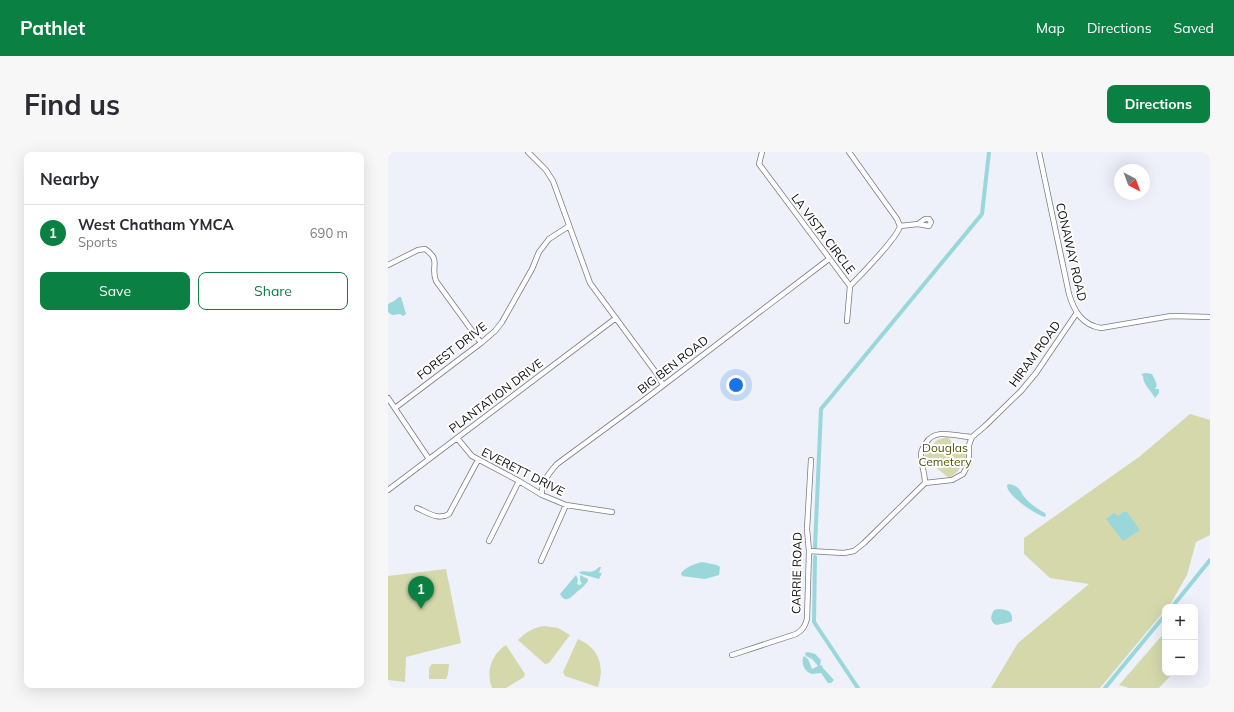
<!DOCTYPE html>
<html lang="en">
<head>
<meta charset="utf-8">
<style>
  body { margin:0; font-family:Mulish,sans-serif; background:#f7f7f7; color:#2b2b33 }
  .controls { position:absolute; right:12px; bottom:12px; display:grid; overflow:hidden; border-radius:8px; box-shadow:0 4px 16px #0002 }
  .controls button { width:36px; height:36px; display:grid; place-items:center; padding:0; border:0; border-bottom:1px solid #e1e1e2; background:#fff; color:#2b2b33; font:20px sans-serif }
  .compass { position:absolute; left:726px; top:12px; width:36px; height:36px; border-radius:50%; background:#fff; box-shadow:0 4px 16px #0002; rotate:139deg }
  .you { position:absolute; left:348px; top:233px; width:14px; height:14px; margin:-10px; border:3px solid #fff; border-radius:50%; background:#1a73e8; box-shadow:0 0 0 6px #1a73e833 }
  .badge { display:grid; place-items:center; width:26px; height:26px; border-radius:50%; background:#0b8043; color:#fff; font-size:13px; font-weight:700 }
  .pin { position:absolute; translate:-50% -33px; filter:drop-shadow(0 1px 2px #0008) }
  .pin::after { content:''; position:absolute; top:21px; width:14px; height:12px; background:inherit; clip-path:polygon(0 0,100% 0,50% 100%) }
  .list { margin:0; padding:0; list-style:none }
  h2 { display:flex; justify-content:space-between; align-items:center; height:52px; margin:0; padding:0 16px; font-size:17px }
  h2 small { font-size:13px; font-weight:400; color:#7c7c81 }
  .list li { display:grid; grid-template-columns:26px 1fr auto; gap:12px; align-items:center; box-sizing:border-box; height:56px; padding:0 16px; border-top:1px solid #e1e1e2 }
  .list b { display:block; font-size:15px; white-space:nowrap }
  .list p { margin:0; font-size:13px; white-space:nowrap; color:#7c7c81 }
  .list em { font-size:13px; font-style:normal; color:#7c7c81 }
  .actions { display:flex; gap:8px; padding:12px 16px }
  .actions a { flex:1; padding:9px 0; border:1px solid #0b8043; border-radius:8px; text-align:center; font-size:14px; color:#0b8043 }
  .actions .main { background:#0b8043; color:#fff }
  .map { position:relative; flex:none; width:822px; height:536px; overflow:hidden; border-radius:8px }
  header { display:flex; align-items:center; gap:24px; box-sizing:border-box; height:56px; padding:0 20px; background:#0b8043; color:#fff }
  header strong { font-size:19px }
  nav { display:flex; gap:22px; margin-inline-start:auto; font-size:14px }
  .intro { display:flex; align-items:center; justify-content:space-between; box-sizing:border-box; height:96px; padding:0 24px }
  h1 { margin:0; font-size:28px }
  .button { padding:10px 18px; border-radius:8px; background:#0b8043; color:#fff; font-size:14px; font-weight:700 }
  main { display:flex; gap:24px; padding:0 24px }
  aside { flex:1; background:#fff; border-radius:8px; box-shadow:0 4px 16px #0002 }
  .map>svg:first-child { display:block }
  .green { fill:#d4d8ab }
  .water { fill:#99d7db }
  .lines { fill:none; stroke-linecap:round; stroke-linejoin:round }
  .stream { stroke:#99d7db; stroke-width:1 }
  .canal { stroke:#99d7db; stroke-width:4 }
  .minor-casing { stroke:#7a7b84; stroke-width:6 }
  .minor { stroke:#fff; stroke-width:4.5 }
  .labels { text-anchor:middle; stroke-width:4; stroke-linejoin:round; paint-order:stroke }
  .street-label { font-size:12px; fill:#0e0e12; stroke:#fefefe }
  .park-label { font-size:12px; fill:#535708; stroke:#fefefe }
</style>
</head>
<body>
<header>
<strong>Pathlet</strong>
<nav><a>Map</a><a>Directions</a><a>Saved</a></nav>
</header>
<div class="intro"><h1>Find us</h1><a class="button">Directions</a></div>
<main>
<aside>
<h2>Nearby<small></small></h2>
<ul class="list">
<li><span class="badge">1</span><div><b>West Chatham YMCA</b><p>Sports</p></div><em>690 m</em></li>
</ul>
<div class="actions"><a class="main">Save</a><a>Share</a></div>
</aside>
<div class="map">
<svg width="822" height="536" viewBox="0 0 822 536">
  <rect width="100%" height="100%" fill="#eef0fa"/>
  <path class="green" d="M 802,262 L 822,268 L 822,383 L 808,390 L 799,423 L 783,451 L 779,455 L 777,455 L 777,458 L 712,536 L 603,536 L 630,491 L 701,432 L 662,426 L 636,402 L 636,386 L 751,305 Z
    M 559,285 L 580,305 L 569,320 L 561,326 L 535,305 L 549,288 Z
    M 58,417 L 73,491 L 18,505 L 17,530 L 0,528 L 0,424 Z
    M 157,474 L 170,476 L 182,483 L 161,511 L 157,512 L 130,488 C 138,480 146,475 157,474 Z
    M 777,480 L 777,521 L 785,521 L 771,536 L 741,536 L 731,533 Z
    M 190,487 C 211,496 217,514 210,535 L 177,524 L 175,520 Z
    M 118,493 L 137,522 L 136,525 L 118,536 L 104,536 C 98,519 103,503 118,493 Z
    M 44,512 L 61,512 L 60,522 L 58,527 L 41,527 L 41,516 Z"/>
  <path class="water" d="M 11,145 L 13,145 L 18,162 L 15,164 L 12,162 L 4,163 L 0,160 L 0,152 L 6,149 Z
    M 758,221 L 764,222 C 766,227 771,232 767,237 L 771,237 L 771,241 L 767,246 C 763,238 755,233 755,224 L 753,222 Z
    M 621,332 C 634,335 631,340 639,348 C 644,353 651,358 657,361 L 658,363 L 657,365 C 648,363 618,343 619,333 Z
    M 735,360 L 739,360 L 752,378 L 735,389 L 718,367 L 726,361 L 730,364 Z
    M 314,410 L 329,413 L 332,415 L 331,423 L 317,427 L 294,424 L 293,421 C 298,415 306,412 314,410 Z
    M 211,415 L 213,415 L 211,421 L 214,421 L 211,427 L 193,422 L 191,420 C 200,417 202,424 211,415 Z
    M 188,423 L 190,427 L 189,432 L 191,433 L 194,432 L 192,428 L 192,423 L 200,427 L 200,429 C 197,433 194,436 190,439 C 184,444 178,453 172,442 Z
    M 611,457 C 619,458 625,458 624,469 L 619,471 L 608,473 C 602,469 602,465 606,458 Z
    M 420,500 L 427,502 L 433,508 L 432,514 L 434,513 L 435,516 L 446,528 L 443,531 L 440,531 L 433,521 L 424,522 C 417,520 412,511 416,504 L 420,507 L 424,517 L 430,514 L 424,507 L 418,504 L 417,501 Z"/>
  <g class="lines">
    <path class="stream" d="M 427,397 L 427,395
      M 427,405 L 427,403"/>
    <path class="canal" d="M 427,395 L 433,257 L 594,62 L 601,0
      M 427,405 L 426,470 L 470,536
      M 784,455 L 822,408
      M 717,536 L 777,463"/>
    <g class="minor-casing">
      <path id="minor" d="M 140,0 L 158,18 L 165,29 L 202,131 L 269,222 L 275,233
        M 374,0 L 371,12 L 462,134
        M 461,0 L 509,67 L 512,74 C 510,85 471,125 462,134
        M 651,0 L 681,142 C 686,159 694,173 713,176 L 783,164 L 822,165
        M 512,74 L 530,72 L 541,74 L 543,70 L 541,67 L 537,67 L 530,72
        M 0,113 L 30,98 L 37,97 C 54,109 42,113 48,129 L 93,191
        M 459,169 L 462,134
        M 0,246 L 41,307
        M 7,256 L 93,191 L 107,179 L 114,170 L 144,117 L 151,100 L 161,87 L 181,74
        M 69,286 L 84,304 L 131,329 L 154,343 L 178,353 L 224,360
        M 537,331 C 537,321 533,312 533,303 C 533,299 535,295 538,291 C 547,275 569,285 584,285
        M 0,338 L 228,166
        M 154,343 C 153,331 161,321 169,312 L 256,248 L 441,107
        M 29,356 C 39,360 50,369 61,362 L 90,308
        M 101,389 L 131,329
        M 421,399 L 456,401 L 466,399 L 476,391 L 537,331 L 564,328 L 575,322 L 581,311 L 581,293 L 584,285 L 597,274 L 633,239 L 648,221 L 688,162
        M 153,409 L 178,353
        M 344,503 L 408,482 C 415,478 417,474 419,467 L 421,399 L 419,377 L 423,308"/>
    </g>
    <use href="#minor" class="minor"/>
  </g>
  <g class="labels">
    <g class="street-label">
      <text transform="translate(435 82) rotate(53)" y="4">LA VISTA CIRCLE</text>
      <text transform="translate(683 100) rotate(77)" y="4">CONAWAY ROAD</text>
      <text transform="translate(64 199) rotate(-38)" y="4">FOREST DRIVE</text>
      <text transform="translate(647 202) rotate(-54)" y="4">HIRAM ROAD</text>
      <text transform="translate(285 213) rotate(-38)" y="4">BIG BEN ROAD</text>
      <text transform="translate(108 244) rotate(-37)" y="4">PLANTATION DRIVE</text>
      <text transform="translate(135 320) rotate(27)" y="4">EVERETT DRIVE</text>
      <text transform="translate(409 421) rotate(-89)" y="4">CARRIE ROAD</text>
    </g>
    <g class="park-label">
      <text x="557" y="300">Douglas<tspan x="557" dy="14">Cemetery</tspan></text>
    </g>
  </g>
</svg>
<div class="controls">
<button>+</button>
<button>−</button>
</div>
<svg class="compass" viewBox="-18 -18 36 36"><path d="M0-13l5 13h-10z" fill="#e53935"/><path d="M0 13l5-13h-10z" fill="#7c7c81"/></svg>
<div class="you"></div>
<div class="pin badge" style="left:33px;top:457px">1</div>
</div>
</main>
</body>
</html>
